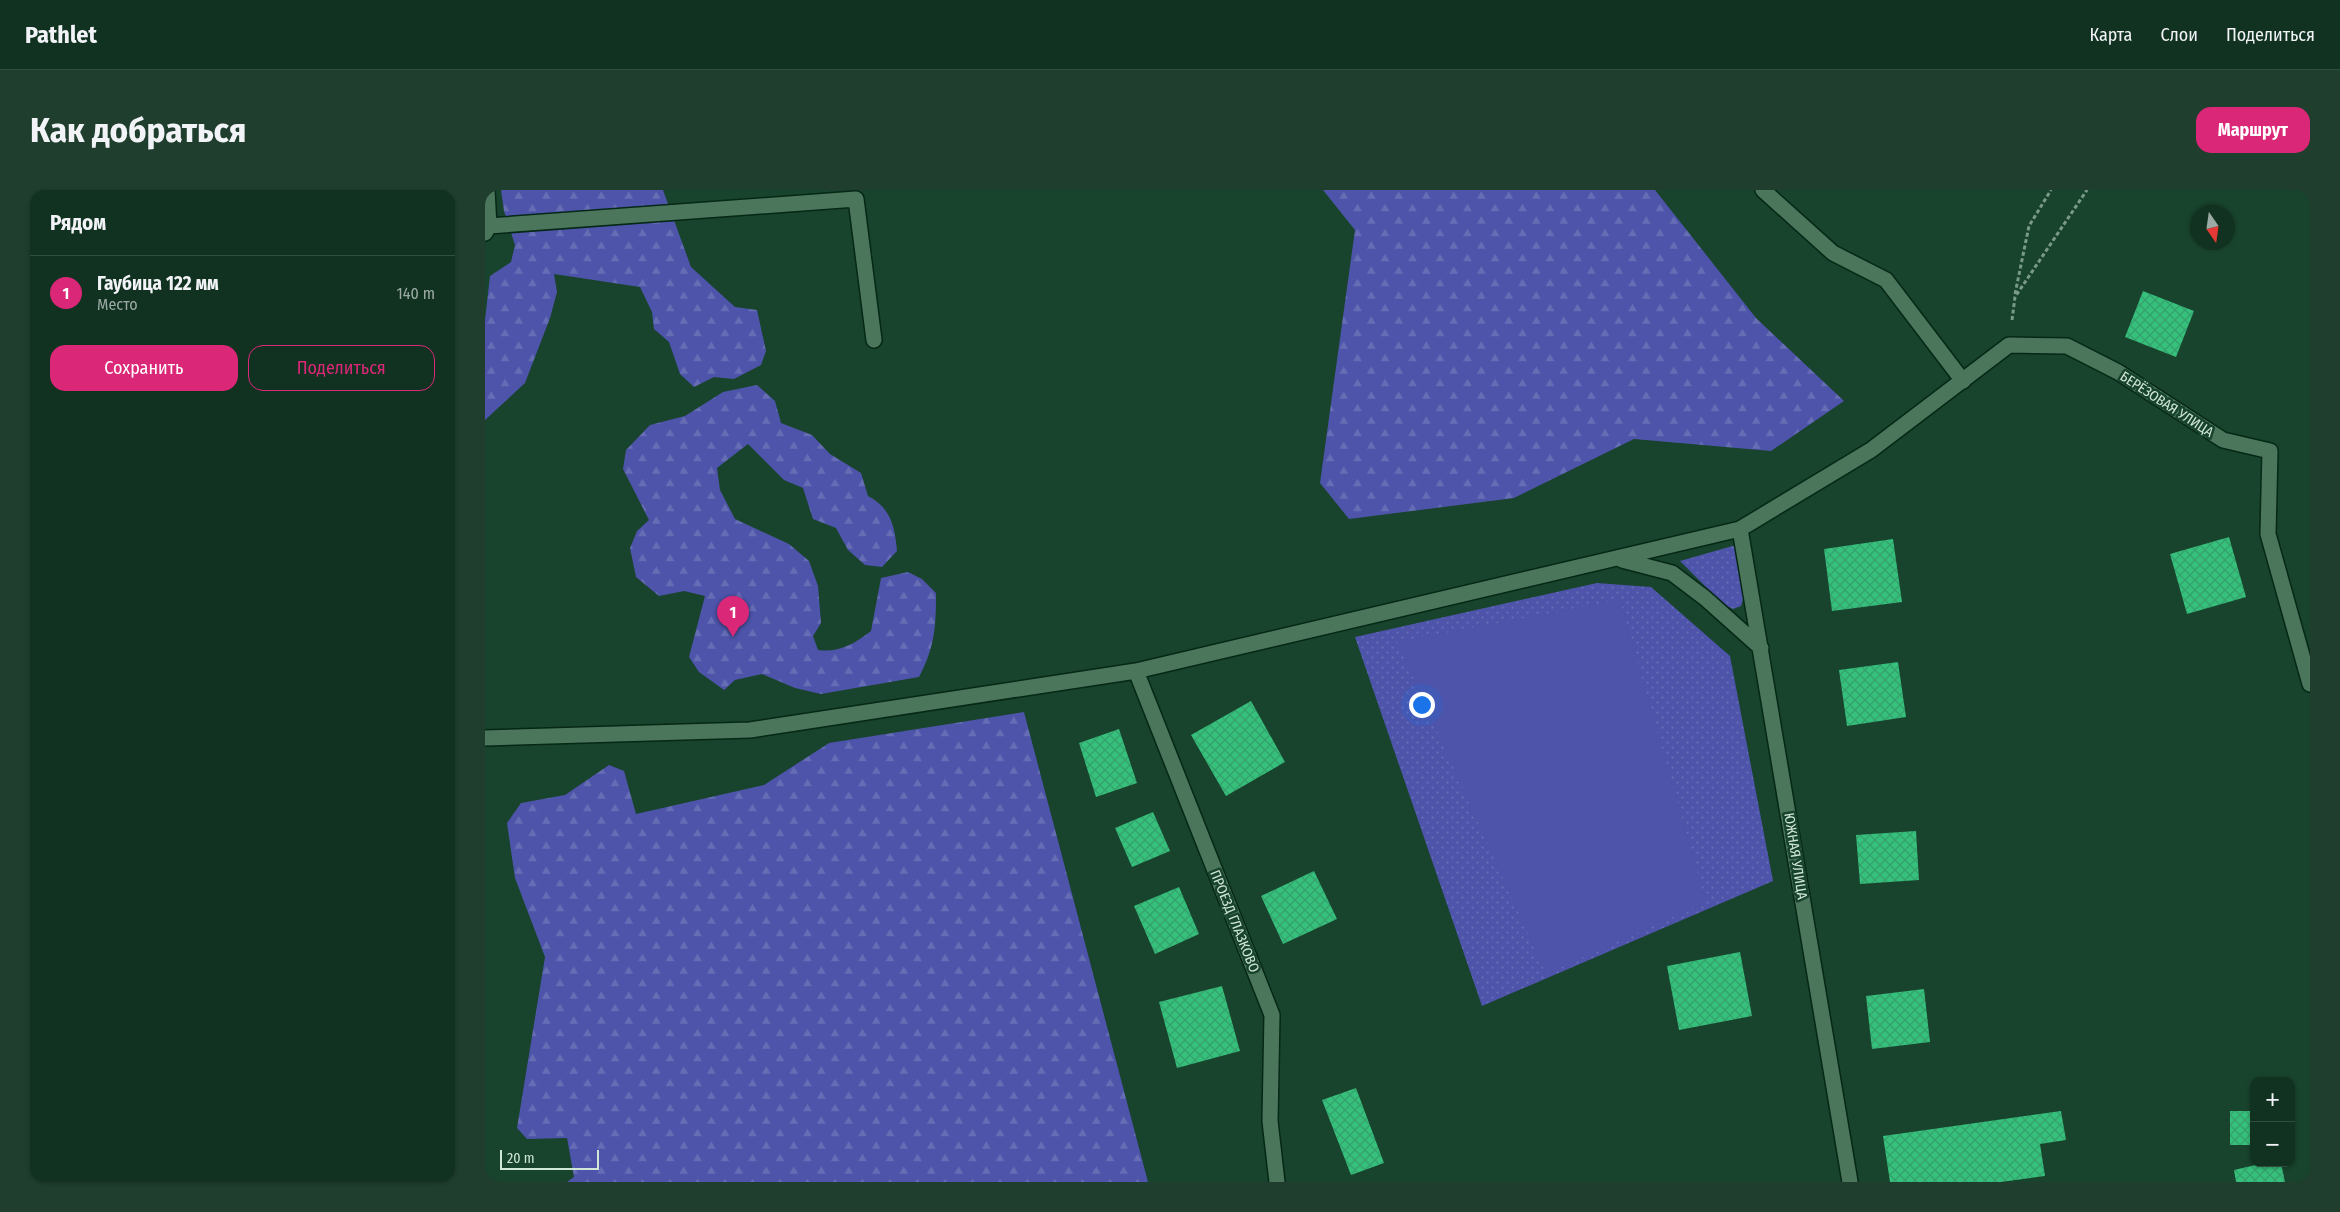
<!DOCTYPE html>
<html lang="ru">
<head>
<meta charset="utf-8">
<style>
  body { margin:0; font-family:"Fira Sans Condensed",sans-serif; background:#1f3e2e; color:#f1f3f6 }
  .controls { position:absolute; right:15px; bottom:15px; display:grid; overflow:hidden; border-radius:10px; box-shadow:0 1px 4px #0004 }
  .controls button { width:45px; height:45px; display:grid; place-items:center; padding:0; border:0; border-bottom:1px solid #314d3f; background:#123221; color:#f1f3f6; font:25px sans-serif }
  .compass { position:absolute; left:1705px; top:15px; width:45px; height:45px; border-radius:50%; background:#123221; box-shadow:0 1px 4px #0004; rotate:167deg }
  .scale { position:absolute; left:15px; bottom:12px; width:99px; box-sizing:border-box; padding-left:5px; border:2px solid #d0e7d8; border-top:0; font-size:14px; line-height:18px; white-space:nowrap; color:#d0e7d8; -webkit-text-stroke:4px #18432c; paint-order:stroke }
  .you { position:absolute; left:936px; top:514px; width:18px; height:18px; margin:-12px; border:4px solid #fff; border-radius:50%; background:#1a73e8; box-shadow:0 0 0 8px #1a73e833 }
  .badge { display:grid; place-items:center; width:32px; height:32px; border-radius:50%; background:#db2777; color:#fff; font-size:16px; font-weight:700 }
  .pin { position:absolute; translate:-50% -41px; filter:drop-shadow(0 1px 2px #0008) }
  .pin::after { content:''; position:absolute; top:26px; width:18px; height:15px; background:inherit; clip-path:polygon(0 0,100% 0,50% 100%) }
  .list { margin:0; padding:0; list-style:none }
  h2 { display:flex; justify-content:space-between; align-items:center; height:65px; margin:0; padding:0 20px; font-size:21px }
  h2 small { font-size:16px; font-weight:400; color:#9caaa5 }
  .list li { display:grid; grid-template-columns:32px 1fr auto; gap:15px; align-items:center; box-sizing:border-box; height:75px; padding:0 20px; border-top:1px solid #314d3f }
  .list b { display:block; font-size:19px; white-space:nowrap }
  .list p { margin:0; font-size:16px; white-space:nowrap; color:#9caaa5 }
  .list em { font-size:16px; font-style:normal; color:#9caaa5 }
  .actions { display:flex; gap:10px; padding:15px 20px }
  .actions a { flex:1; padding:11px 0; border:1px solid #db2777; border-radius:15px; text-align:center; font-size:18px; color:#db2777 }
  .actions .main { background:#db2777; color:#fff }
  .map { position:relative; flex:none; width:1825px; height:992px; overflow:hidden; border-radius:15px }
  header { display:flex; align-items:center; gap:30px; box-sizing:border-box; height:70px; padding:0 25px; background:#123221; border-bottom:1px solid #314d3f }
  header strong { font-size:24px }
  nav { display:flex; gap:28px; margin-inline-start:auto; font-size:18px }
  .intro { display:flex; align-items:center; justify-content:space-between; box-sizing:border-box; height:120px; padding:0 30px }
  h1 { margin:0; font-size:35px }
  .button { padding:12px 22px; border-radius:15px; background:#db2777; color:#fff; font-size:18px; font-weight:700 }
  main { display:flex; gap:30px; padding:0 30px }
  aside { flex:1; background:#123221; border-radius:15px; box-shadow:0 1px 4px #0004 }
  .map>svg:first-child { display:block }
  .grass { fill:url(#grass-dots) }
  .forest { fill:url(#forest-firs) }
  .park { fill:#4d54aa }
  .building { fill:url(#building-cross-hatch) }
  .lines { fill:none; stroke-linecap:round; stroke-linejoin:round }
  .service-casing { stroke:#062816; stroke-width:18 }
  .minor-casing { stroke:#062816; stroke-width:18 }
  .path { stroke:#7a9a88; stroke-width:3; stroke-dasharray:4 2.5; stroke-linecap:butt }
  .service { stroke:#4b765c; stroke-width:15 }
  .minor { stroke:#4b765c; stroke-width:15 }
  .labels { text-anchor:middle; stroke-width:5; stroke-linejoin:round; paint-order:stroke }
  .street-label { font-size:14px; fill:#d0e7d8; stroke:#18432c }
</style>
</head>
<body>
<header>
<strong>Pathlet</strong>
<nav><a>Карта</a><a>Слои</a><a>Поделиться</a></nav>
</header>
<div class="intro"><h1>Как добраться</h1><a class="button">Маршрут</a></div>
<main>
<aside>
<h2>Рядом<small></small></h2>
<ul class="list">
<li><span class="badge">1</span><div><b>Гаубица 122 мм</b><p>Место</p></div><em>140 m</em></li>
</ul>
<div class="actions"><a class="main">Сохранить</a><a>Поделиться</a></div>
</aside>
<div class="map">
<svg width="1825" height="992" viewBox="0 0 1825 992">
  <defs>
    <pattern id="grass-dots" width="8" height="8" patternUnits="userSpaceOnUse" patternTransform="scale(1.25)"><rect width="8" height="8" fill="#4d54aa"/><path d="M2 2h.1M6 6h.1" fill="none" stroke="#666db5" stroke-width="1.8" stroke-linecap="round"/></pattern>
    <pattern id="forest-firs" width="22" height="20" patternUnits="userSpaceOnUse" patternTransform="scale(1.25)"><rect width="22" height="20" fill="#4d54aa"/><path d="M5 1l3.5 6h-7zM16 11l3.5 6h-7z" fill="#666db5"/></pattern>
    <pattern id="building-cross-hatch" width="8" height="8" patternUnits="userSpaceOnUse" patternTransform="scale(1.25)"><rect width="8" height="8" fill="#35c07c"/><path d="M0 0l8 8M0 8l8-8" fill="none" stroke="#37a16d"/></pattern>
  </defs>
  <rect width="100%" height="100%" fill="#18432c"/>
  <path class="grass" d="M 1251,355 L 1259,406 L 1256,416 L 1248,419 L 1238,414 L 1195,371 Z
    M 1112,393 L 1166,397 L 1245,466 L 1288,691 L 997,816 L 870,447 Z"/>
  <path class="forest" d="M 16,0 L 178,0 L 206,77 L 250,117 L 272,120 L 281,161 L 276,175 L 249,189 L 229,187 L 209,197 L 195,184 L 184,152 L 169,139 L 167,122 L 155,97 L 69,84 L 72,102 L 65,128 L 40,193 L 0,230 L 0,130 L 5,86 L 26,72 L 30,55 L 19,21 Z
    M 838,0 L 1170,0 L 1271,128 L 1359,211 L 1286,261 L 1149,249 L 1029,308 L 864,329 L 835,293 L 870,40 Z
    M 272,195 L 290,211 L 296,233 L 327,245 L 345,264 L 376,283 L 383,306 C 406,318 410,337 412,361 L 397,377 L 380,375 L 363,360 L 351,338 L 328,329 L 318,298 L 299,290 L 263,254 L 232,278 L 235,300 L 250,329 L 304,354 L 324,371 L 333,396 L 336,433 L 328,446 L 333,460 C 354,463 369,454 386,441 L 396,388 L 423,382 L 437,389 L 451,403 C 451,436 450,457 434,487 L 336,504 L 310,498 L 277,484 L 250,490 L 239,500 L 214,482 L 204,467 L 220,406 L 199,401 L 174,406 L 151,387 L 145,358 L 152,341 L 164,330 L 138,279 L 141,260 L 165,235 L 200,226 L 238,202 Z
    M 539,522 L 663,992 L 82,992 L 89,987 L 82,948 L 42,949 L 32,938 L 60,767 L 30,688 L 22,633 L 36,613 L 80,605 L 124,575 L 139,581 L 151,624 L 279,595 L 344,553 Z"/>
  <path class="park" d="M 1135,410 L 1221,712 L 1061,784 L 912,452 Z"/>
  <path class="building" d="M 1658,101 L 1709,121 L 1691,167 L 1640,147 Z
    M 1744,347 L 1761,407 L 1702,424 L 1685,364 Z
    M 1408,349 L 1417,412 L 1347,421 L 1339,359 Z
    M 1413,472 L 1421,527 L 1362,536 L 1354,480 Z
    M 766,511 L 800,572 L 741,606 L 706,545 Z
    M 634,539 L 652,593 L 611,607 L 594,553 Z
    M 668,622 L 685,661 L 647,677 L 630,638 Z
    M 1431,641 L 1434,690 L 1375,694 L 1371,645 Z
    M 829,681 L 852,729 L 798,754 L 776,706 Z
    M 694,697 L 714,744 L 670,764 L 649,716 Z
    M 1255,762 L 1267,826 L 1194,840 L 1182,776 Z
    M 737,796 L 755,861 L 692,878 L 674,812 Z
    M 1439,799 L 1445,852 L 1387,859 L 1381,806 Z
    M 871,898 L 899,973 L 866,985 L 837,910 Z
    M 1576,921 L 1581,950 L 1555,954 L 1560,986 L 1516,992 L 1405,992 L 1398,946 Z
    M 1745,921 L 1769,921 L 1769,955 L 1745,955 Z
    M 1779,973 L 1796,973 L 1800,992 L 1751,992 L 1749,980 Z"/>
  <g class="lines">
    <g class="service-casing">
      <path id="service" d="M 1278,0 L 1348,63 L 1401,90 L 1478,191
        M 4,36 L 371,9 L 389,150
        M 0,43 L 4,36 L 2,0"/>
    </g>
    <g class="minor-casing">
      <path id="minor" d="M 1255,339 L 1365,992
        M 1137,370 L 1187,383 L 1220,408 L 1276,458
        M 651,481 L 787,825 L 785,931 L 792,992
        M 0,548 L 265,540 L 651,481 L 1255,339 L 1386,260 L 1524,155 L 1582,156 L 1633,182 L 1738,250 L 1785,261 L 1783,344 L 1825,494"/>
    </g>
    <path class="path" d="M 1530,104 L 1544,36 L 1566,0
      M 1527,130 L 1530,107 L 1602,0"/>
    <use href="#service" class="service"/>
    <use href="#minor" class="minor"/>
  </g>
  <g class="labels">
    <g class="street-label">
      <text transform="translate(1682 214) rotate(33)" y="5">БЕРЁЗОВАЯ УЛИЦА</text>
      <text transform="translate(1311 666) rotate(81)" y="5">ЮЖНАЯ УЛИЦА</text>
      <text transform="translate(750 731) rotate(68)" y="5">ПРОЕЗД ГЛАЗКОВО</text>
    </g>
  </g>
</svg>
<div class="controls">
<button>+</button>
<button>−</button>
</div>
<svg class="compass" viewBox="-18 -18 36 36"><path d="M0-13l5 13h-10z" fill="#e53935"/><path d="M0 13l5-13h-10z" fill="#9caaa5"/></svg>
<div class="scale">20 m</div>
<div class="you"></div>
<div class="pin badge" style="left:248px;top:447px">1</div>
</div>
</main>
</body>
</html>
